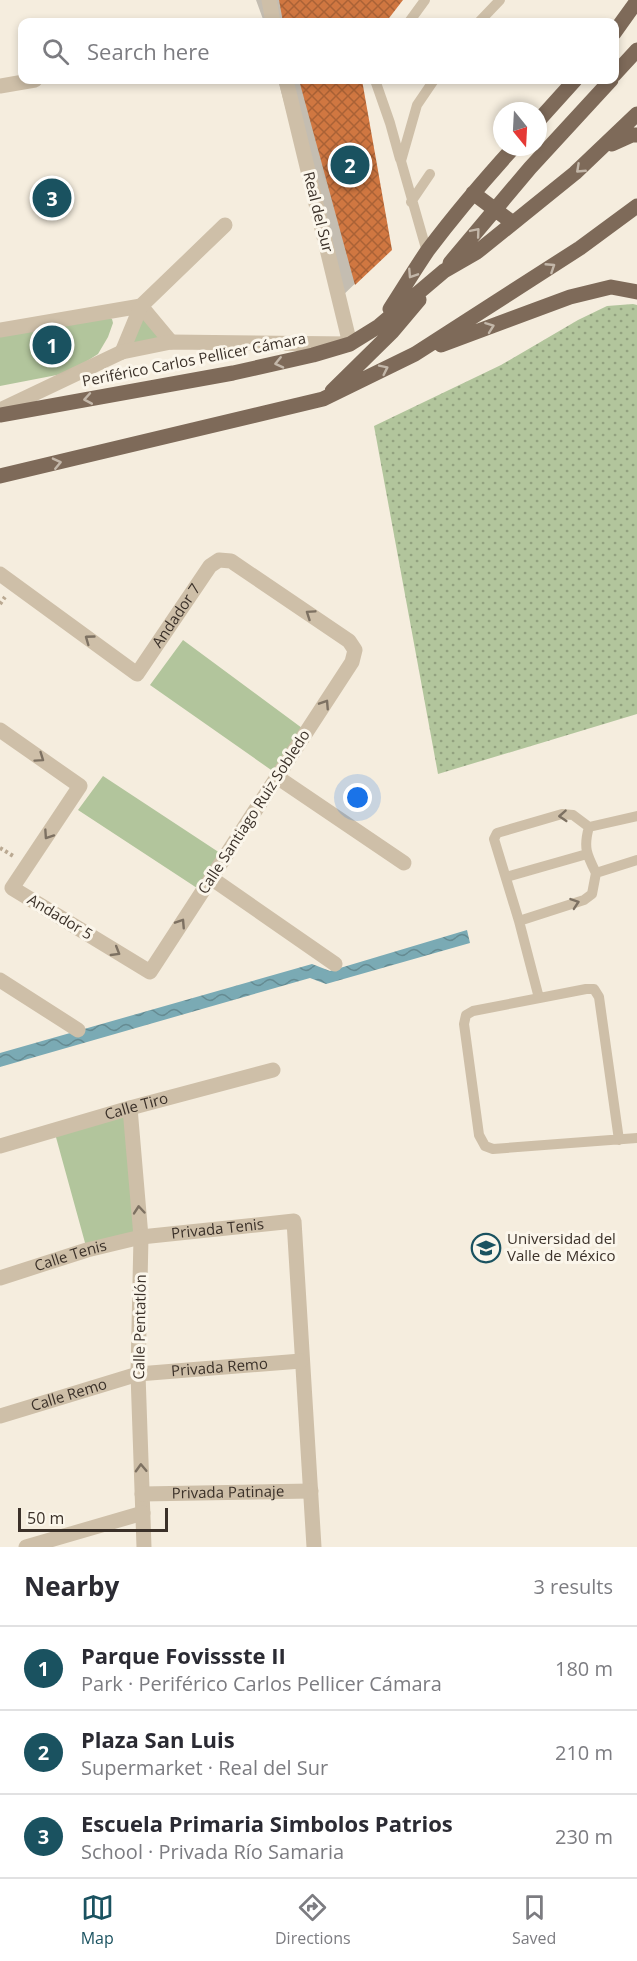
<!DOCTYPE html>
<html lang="en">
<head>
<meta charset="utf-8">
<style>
  body { margin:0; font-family:"Open Sans",sans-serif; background:#f2f2f3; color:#2b2b33 }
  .compass { position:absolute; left:493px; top:102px; width:54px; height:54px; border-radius:50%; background:#fff; box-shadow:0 3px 9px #0003; rotate:162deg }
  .scale { position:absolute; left:18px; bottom:15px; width:150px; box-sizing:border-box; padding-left:6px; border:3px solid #3b3129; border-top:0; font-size:16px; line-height:21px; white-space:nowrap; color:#3b3129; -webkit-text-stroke:4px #fbf6eb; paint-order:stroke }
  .you { position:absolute; left:358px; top:798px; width:21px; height:21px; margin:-15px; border:4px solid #fff; border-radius:50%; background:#1a73e8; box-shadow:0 0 0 9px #1a73e833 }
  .badge { display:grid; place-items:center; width:39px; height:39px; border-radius:50%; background:#1a5260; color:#fff; font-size:20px; font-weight:700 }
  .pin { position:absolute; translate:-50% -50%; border:3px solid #fff; box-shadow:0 2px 6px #0006 }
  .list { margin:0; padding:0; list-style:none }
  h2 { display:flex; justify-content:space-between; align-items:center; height:78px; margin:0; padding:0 24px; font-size:26px }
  h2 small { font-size:20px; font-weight:400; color:#7c7c81 }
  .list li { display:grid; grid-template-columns:39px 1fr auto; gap:18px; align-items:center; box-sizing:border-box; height:84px; padding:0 24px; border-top:2px solid #e1e1e2 }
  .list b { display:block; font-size:22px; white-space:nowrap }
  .list p { margin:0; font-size:20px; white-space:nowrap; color:#7c7c81 }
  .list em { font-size:20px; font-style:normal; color:#7c7c81 }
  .icon { flex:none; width:33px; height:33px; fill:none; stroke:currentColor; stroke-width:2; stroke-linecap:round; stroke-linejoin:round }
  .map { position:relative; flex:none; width:637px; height:1547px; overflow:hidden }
  .search { position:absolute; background:#fff; box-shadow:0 3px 9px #0003; left:18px; right:18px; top:18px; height:66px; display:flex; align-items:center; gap:15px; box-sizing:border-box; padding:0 21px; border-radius:12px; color:#7c7c81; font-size:22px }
  .sheet { height:330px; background:#fff }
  nav { display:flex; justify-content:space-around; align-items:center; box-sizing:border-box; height:84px; border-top:2px solid #e1e1e2; background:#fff; font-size:16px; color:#7c7c81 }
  nav a { display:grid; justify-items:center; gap:3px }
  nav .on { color:#1a5260 }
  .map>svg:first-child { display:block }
  .grass { fill:url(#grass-dots) }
  .park { fill:#b2c59c }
  .water { fill:url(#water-waves) }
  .shadow { fill:#0003 }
  .building { fill:url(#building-cross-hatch) }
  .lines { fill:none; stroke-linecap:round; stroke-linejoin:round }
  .path { stroke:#baa992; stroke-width:4; stroke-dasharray:3 3; stroke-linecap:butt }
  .service { stroke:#cebfa8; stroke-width:10 }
  .minor { stroke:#cebfa8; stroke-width:15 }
  .primary { stroke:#7e6a59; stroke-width:15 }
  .oneway { stroke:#c3b7a9 }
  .oneway2 { stroke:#7d7162 }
  .labels { text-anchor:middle; stroke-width:6; stroke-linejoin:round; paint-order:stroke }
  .street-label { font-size:15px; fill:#3b3129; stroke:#fbf6eb }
  .poi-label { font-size:15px; fill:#3b3129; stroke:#fbf6eb; text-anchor:start }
</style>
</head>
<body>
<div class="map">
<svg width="637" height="1547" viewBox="0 0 637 1547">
  <defs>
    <pattern id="grass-dots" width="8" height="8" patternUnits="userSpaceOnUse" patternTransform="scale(1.5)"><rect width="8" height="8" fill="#b2c59c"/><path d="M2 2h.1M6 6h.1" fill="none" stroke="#92a17f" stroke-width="1.8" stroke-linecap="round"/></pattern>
    <pattern id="water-waves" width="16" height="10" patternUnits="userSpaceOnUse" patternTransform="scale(1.5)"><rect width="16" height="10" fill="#7aaab4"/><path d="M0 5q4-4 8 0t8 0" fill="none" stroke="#658b92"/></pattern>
    <pattern id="building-cross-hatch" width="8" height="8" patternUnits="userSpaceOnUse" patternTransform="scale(1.5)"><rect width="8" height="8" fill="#d07741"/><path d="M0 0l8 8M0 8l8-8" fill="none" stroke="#aa6236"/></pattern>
  </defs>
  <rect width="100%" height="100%" fill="#f5edde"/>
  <path class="grass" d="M 633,304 L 637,305 L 637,714 L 438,774 L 374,426 L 501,365 L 578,320 L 607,306 Z"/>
  <path class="park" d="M 141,306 L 171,342 L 122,352 Z
    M 108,317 L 112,319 L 113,323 L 108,337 L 98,354 L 84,363 L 62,374 L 0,386 L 0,335 Z
    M 183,640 L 306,731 L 274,772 L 150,685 Z
    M 103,776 L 220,853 L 197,888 L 78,810 Z
    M 130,1108 L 141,1237 L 87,1250 L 54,1130 Z"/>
  <path class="water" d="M 467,930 L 470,943 L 326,984 L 310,978 L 0,1067 L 0,1053 L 312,964 L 330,971 Z"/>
  <path class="shadow" d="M 256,0 L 401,0 L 384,22 L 264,22 Z
    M 278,80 L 361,80 L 390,250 L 338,300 Z"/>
  <path class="building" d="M 279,0 L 403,0 L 386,22 L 283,22 Z
    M 299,80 L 362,80 L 392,250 L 355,285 Z"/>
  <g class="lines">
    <path class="path" d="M 0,604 L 5,597
      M 0,848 L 15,857"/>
    <path class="service" d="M 409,22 L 425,0
      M 479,22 L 500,0
      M 375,80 L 390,123 L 400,159
      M 411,202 L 430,174
      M 427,252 L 401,161 L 417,105 L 434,80
      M 589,827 C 583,848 587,855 596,873
      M 506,877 L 587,854
      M 519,921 L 584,900 L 592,894 L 596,873 L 637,860
      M 539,998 L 519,921 L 494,839 L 497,833 L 562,814 L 573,815 L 589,827 L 637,816
      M 619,1140 L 599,997 L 594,989 L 586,989 L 473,1011 L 466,1015 L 464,1024 L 479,1135 L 485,1146 L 493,1149 L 637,1138"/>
    <g class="minor">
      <path d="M 269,0 L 273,22"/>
      <path d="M 0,86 L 35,80"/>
      <path d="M 141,306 L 171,342"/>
      <path d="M 0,330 L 141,306"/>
      <path d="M 122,352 L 141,306 L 225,225"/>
      <path d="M 0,410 L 122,352 L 171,342 L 350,344 L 286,80"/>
      <path id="s1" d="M 0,574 L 137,674 L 210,566 L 219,560 L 231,561 L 349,641 L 355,650 L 352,662 L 150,972 L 12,888 L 80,786 L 0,730"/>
      <path d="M 277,777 L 404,863"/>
      <path d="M 211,878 L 335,964"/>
      <path d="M 0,980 L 78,1030"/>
      <path d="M 130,1108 L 141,1237 L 138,1374 L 144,1547"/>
      <path id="s2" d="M 0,1146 L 130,1108 L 273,1070"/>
      <path id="s3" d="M 0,1278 L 87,1250 L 141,1237 L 294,1221 L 314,1547"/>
      <path id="s4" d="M 0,1416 L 138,1374 L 301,1361"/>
      <path id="s5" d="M 142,1494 L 311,1491"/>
      <path d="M 26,1547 L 143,1513"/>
    </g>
    <path class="primary" d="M 614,33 L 637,1
      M 614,75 L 637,50
      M 538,121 L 575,80
      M 612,144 L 632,135 L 637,135
      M 473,193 L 513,223
      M 450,263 L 530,168 L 611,80
      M 390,309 C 403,289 415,269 428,250 C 455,214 484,180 514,147
      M 441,345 L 570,297 L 611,287 L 637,292
      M 332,391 L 392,332 L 419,300
      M 0,415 L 233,373 L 313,355 L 350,344 L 379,326 L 444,271 L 477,252 L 575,173 L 637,114
      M 0,476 L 323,399 L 415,354 L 580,248 L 637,206"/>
  </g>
  <defs><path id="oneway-chevron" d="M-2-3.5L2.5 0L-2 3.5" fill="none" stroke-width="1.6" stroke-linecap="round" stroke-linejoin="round" transform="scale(1.5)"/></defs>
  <g class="oneway">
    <use href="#oneway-chevron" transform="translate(580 169) rotate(137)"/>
    <use href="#oneway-chevron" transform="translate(476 232) rotate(-50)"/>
    <use href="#oneway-chevron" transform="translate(551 267) rotate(-33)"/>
    <use href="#oneway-chevron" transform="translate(412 274) rotate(123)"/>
    <use href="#oneway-chevron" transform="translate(490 327) rotate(-20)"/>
    <use href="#oneway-chevron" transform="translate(279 363) rotate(167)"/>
    <use href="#oneway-chevron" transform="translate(384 369) rotate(-26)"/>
    <use href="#oneway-chevron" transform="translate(88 399) rotate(170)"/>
    <use href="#oneway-chevron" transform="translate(57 463) rotate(-13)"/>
  </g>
  <g class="oneway2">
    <use href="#oneway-chevron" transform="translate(310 614) rotate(-146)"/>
    <use href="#oneway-chevron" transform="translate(89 639) rotate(-144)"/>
    <use href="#oneway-chevron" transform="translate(325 704) rotate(-57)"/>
    <use href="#oneway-chevron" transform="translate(40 758) rotate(35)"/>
    <use href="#oneway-chevron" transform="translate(563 816) rotate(176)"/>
    <use href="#oneway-chevron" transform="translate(48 835) rotate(124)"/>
    <use href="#oneway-chevron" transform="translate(575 903) rotate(-19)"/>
    <use href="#oneway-chevron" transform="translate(181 923) rotate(-57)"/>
    <use href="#oneway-chevron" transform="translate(116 952) rotate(31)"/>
    <use href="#oneway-chevron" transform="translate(139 1210) rotate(-95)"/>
    <use href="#oneway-chevron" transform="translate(141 1468) rotate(-92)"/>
  </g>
  <defs>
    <g id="university-ring" transform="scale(1.5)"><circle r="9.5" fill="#fbf6eb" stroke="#1a5260" stroke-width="1.5"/><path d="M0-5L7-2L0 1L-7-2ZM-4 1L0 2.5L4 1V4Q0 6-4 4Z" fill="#1a5260"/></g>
  </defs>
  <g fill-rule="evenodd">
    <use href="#university-ring" x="486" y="1248"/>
  </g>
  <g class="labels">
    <g class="street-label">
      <text transform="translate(318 212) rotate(76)" y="5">Real del Sur</text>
      <text transform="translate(194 360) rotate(-11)" y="5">Periférico Carlos Pellicer Cámara</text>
      <text dy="5" stroke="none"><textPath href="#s1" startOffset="240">Andador 7</textPath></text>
      <text transform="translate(254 812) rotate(-57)" y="5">Calle Santiago Ruiz Sobledo</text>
      <text transform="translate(60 917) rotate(31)" y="5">Andador 5</text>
      <text dy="5" stroke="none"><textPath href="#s2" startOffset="142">Calle Tiro</textPath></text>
      <text dy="5" stroke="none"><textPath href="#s3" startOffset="224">Privada Tenis</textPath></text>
      <text dy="5" stroke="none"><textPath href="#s3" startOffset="74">Calle Tenis</textPath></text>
      <text transform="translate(140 1327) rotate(-89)" y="5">Calle Pentatlón</text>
      <text dy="5" stroke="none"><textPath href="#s4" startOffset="226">Privada Remo</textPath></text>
      <text dy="5" stroke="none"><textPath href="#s4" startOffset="72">Calle Remo</textPath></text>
      <text dy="5" stroke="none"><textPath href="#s5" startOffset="86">Privada Patinaje</textPath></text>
    </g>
    <g class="poi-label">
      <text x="507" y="1244">Universidad del<tspan x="507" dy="17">Valle de México</tspan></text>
    </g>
  </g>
</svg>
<svg class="compass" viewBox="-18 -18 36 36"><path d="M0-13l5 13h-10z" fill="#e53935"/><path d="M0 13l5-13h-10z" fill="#7c7c81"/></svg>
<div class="scale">50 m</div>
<div class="you"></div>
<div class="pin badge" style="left:52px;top:345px">1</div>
<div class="pin badge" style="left:350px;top:165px">2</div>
<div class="pin badge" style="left:52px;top:198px">3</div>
<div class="search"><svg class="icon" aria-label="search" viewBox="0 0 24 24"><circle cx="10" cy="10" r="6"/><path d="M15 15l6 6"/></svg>Search here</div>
</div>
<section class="sheet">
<h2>Nearby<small>3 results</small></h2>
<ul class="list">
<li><span class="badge">1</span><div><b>Parque Fovissste II</b><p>Park · Periférico Carlos Pellicer Cámara</p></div><em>180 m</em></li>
<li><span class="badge">2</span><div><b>Plaza San Luis</b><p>Supermarket · Real del Sur</p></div><em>210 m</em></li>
<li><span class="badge">3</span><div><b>Escuela Primaria Simbolos Patrios</b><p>School · Privada Río Samaria</p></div><em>230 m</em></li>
</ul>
</section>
<nav>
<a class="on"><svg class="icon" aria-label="map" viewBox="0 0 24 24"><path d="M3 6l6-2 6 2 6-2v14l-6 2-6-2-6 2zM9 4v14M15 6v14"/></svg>Map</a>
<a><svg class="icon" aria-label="directions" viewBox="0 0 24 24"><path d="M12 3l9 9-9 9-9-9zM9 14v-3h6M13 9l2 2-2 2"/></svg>Directions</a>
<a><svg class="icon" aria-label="saved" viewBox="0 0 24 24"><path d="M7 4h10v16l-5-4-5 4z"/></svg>Saved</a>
</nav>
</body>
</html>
